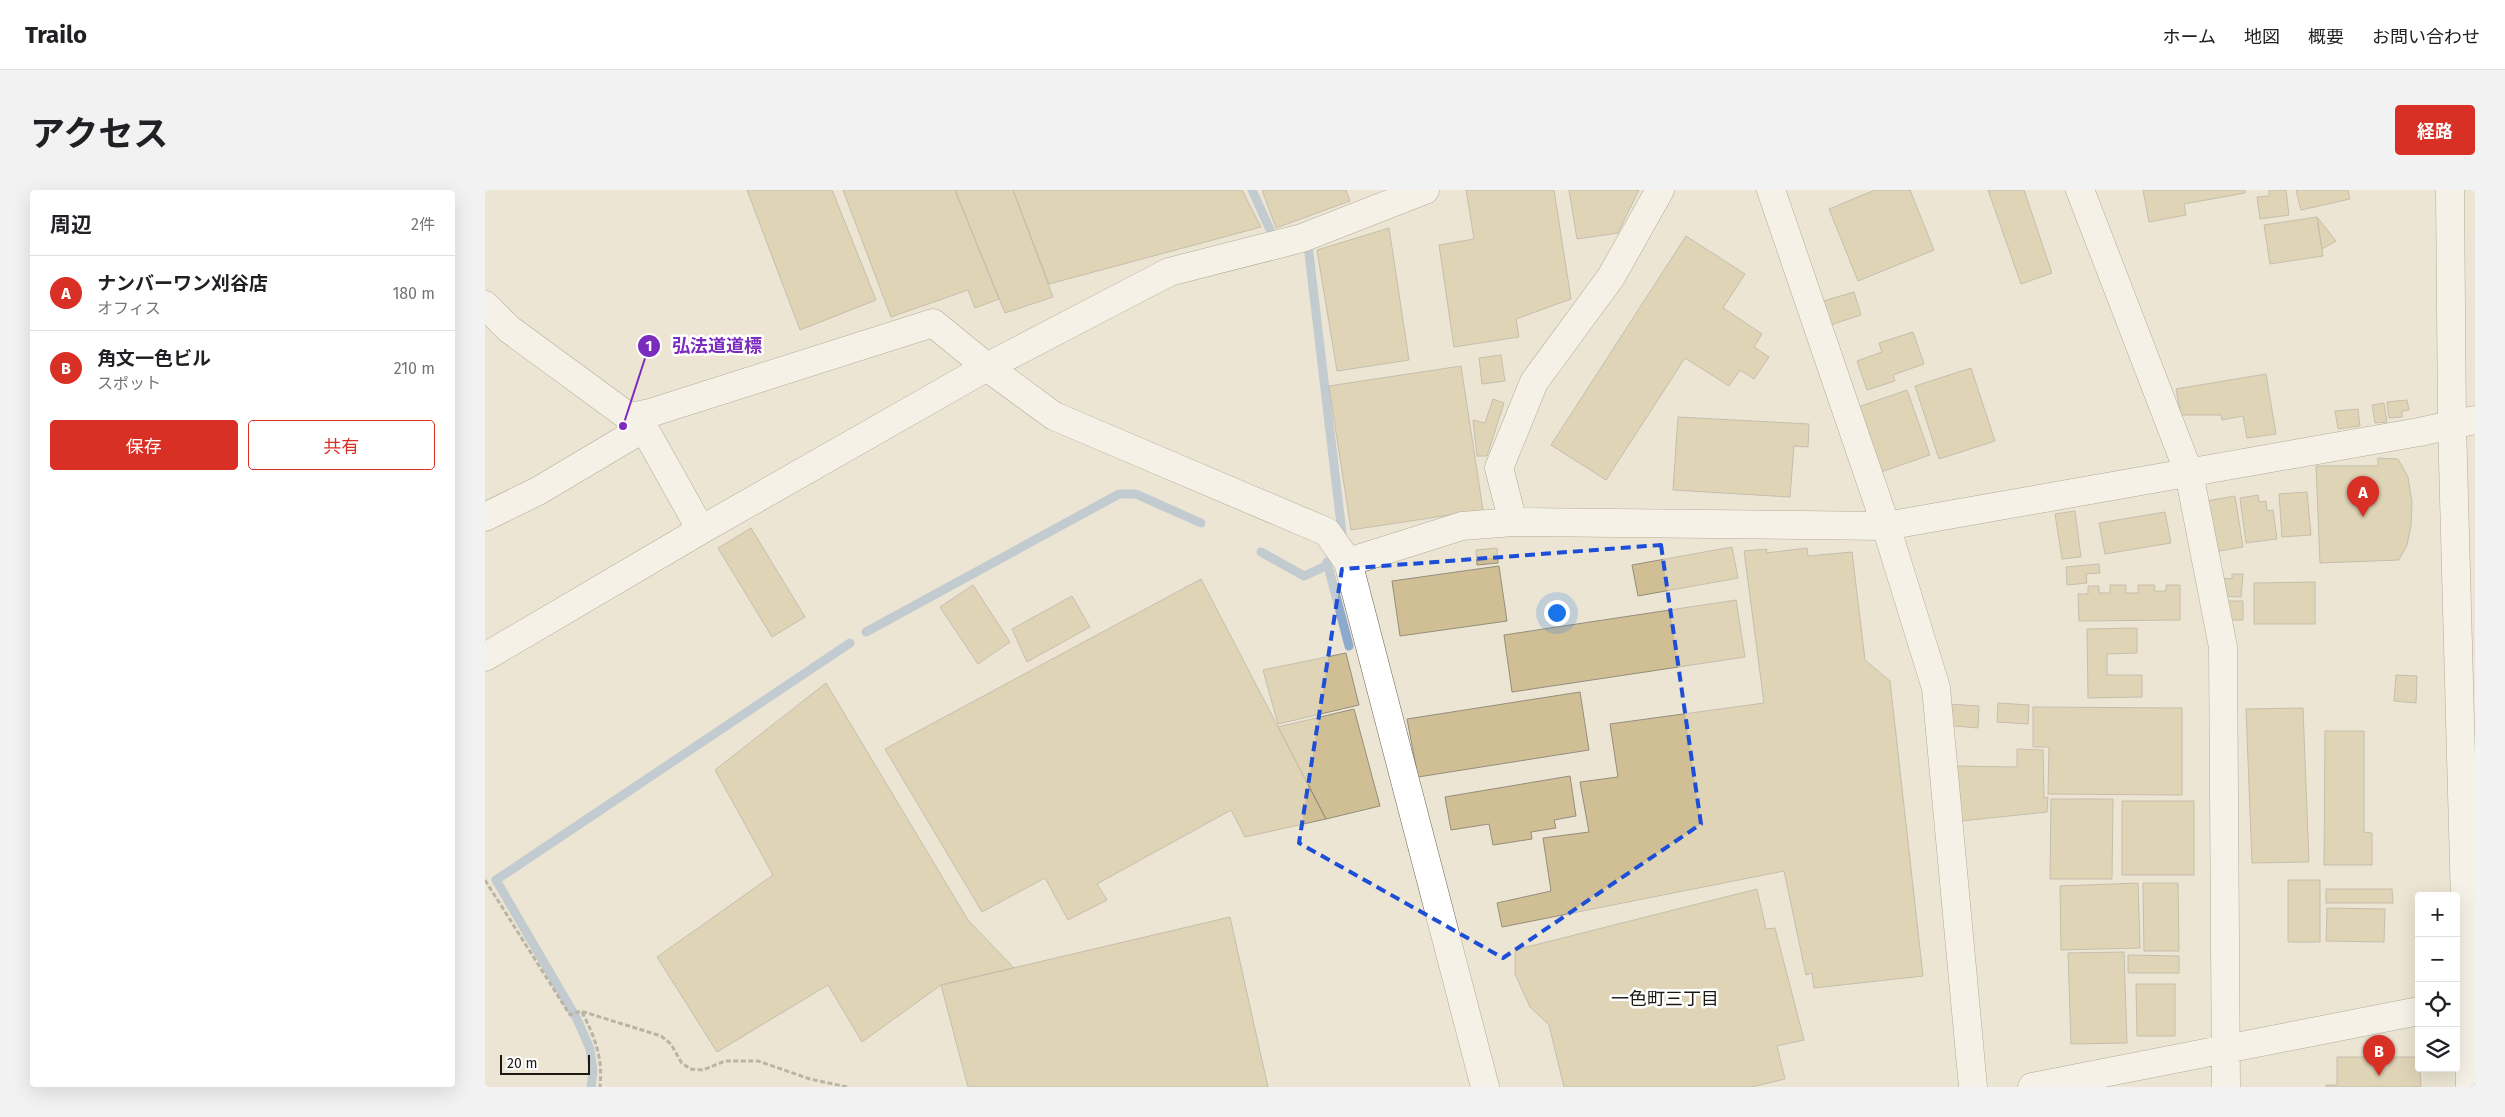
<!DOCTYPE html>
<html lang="ja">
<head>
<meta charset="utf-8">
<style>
  body { margin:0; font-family:"Fira Sans","Noto Sans JP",sans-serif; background:#f2f2f2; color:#202124 }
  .controls { position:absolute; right:15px; bottom:15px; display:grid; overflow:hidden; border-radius:5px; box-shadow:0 5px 20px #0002 }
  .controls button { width:45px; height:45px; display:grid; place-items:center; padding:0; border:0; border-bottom:1px solid #e0e0e0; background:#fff; color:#202124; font:25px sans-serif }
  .scale { position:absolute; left:15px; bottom:12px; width:90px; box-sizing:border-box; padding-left:5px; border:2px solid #1c1913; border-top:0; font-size:14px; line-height:18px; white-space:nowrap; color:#1c1913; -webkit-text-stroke:4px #fff; paint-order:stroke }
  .you { position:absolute; left:1071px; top:422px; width:18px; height:18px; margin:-12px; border:4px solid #fff; border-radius:50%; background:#1a73e8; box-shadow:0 0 0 8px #1a73e833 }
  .badge { display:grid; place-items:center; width:32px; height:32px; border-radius:50%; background:#d93025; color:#fff; font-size:16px; font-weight:700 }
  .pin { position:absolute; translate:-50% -41px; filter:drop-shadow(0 1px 2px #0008) }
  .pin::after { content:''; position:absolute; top:26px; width:18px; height:15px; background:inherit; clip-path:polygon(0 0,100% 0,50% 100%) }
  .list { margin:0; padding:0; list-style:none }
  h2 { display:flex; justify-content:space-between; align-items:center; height:65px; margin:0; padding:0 20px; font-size:21px }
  h2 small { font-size:16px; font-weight:400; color:#757577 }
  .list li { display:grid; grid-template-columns:32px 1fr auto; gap:15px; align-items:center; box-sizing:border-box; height:75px; padding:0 20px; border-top:1px solid #e0e0e0 }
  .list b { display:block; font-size:19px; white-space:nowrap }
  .list p { margin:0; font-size:16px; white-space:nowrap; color:#757577 }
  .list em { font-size:16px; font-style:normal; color:#757577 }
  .actions { display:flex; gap:10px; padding:15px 20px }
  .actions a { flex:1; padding:11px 0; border:1px solid #d93025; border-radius:5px; text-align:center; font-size:18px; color:#d93025 }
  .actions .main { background:#d93025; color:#fff }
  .icon { flex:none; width:28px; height:28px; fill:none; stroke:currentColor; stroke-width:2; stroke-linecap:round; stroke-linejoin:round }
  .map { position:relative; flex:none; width:1990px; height:897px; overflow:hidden; border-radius:5px }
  header { display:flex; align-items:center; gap:30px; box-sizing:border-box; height:70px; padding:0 25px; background:#fff; border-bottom:1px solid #e0e0e0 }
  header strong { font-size:24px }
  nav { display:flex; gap:28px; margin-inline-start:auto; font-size:18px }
  .intro { display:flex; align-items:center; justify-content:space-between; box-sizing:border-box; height:120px; padding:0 30px }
  h1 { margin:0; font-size:35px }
  .button { padding:12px 22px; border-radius:5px; background:#d93025; color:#fff; font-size:18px; font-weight:700 }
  main { display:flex; gap:30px; padding:0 30px }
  aside { flex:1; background:#fff; border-radius:5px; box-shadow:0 5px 20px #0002 }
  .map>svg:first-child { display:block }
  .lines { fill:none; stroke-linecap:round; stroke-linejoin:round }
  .stream { stroke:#8daacd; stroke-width:9 }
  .building { fill:#d0bf95; stroke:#958e7d }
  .street-casing { stroke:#6b6454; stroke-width:29 }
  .secondary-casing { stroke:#6b6454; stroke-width:29 }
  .path { stroke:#7e796d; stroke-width:3; stroke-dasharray:5 2.5; stroke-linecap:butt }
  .street { stroke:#fff; stroke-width:28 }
  .secondary { stroke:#fff; stroke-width:28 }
  .marked { fill:none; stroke:#1d4ed8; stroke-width:4; stroke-dasharray:10 6; stroke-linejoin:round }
  .labels { text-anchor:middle; stroke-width:5; stroke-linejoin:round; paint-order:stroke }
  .neighbourhood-label { font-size:18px; fill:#1c1913; stroke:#fff }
  .leader { fill:none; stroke:#7b2cbf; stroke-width:2 }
  .callout-dot { fill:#7b2cbf; stroke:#fff; stroke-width:2 }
  .mark-label { font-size:15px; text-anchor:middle; font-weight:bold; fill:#fff }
  .callout-label { font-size:18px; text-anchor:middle; font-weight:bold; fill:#7b2cbf; stroke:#fff; stroke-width:5; stroke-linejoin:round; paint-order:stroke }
</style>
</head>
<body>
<header>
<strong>Trailo</strong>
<nav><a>ホーム</a><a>地図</a><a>概要</a><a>お問い合わせ</a></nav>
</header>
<div class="intro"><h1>アクセス</h1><a class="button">経路</a></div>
<main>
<aside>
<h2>周辺<small>2件</small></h2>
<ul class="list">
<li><span class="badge">A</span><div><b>ナンバーワン刈谷店</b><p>オフィス</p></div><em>180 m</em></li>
<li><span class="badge">B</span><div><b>角文一色ビル</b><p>スポット</p></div><em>210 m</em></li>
</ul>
<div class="actions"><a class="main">保存</a><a>共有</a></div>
</aside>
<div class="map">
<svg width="1990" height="897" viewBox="0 0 1990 897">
  <rect width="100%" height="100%" fill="#ece5d3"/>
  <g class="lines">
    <path class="stream" d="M 767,0 L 786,42
      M 823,55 L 857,343
      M 776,362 L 819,386 L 841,376
      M 842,372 L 864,456
      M 381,442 L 634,304 L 651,304 L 716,333
      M 106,897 L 108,881 L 105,859 L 92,829 L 11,690 L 365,453"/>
  </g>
  <path class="building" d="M 262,0 L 347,0 L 391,110 L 315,140 Z
    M 358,0 L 470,0 L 514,109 L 490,118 L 483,100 L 406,127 Z
    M 470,0 L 528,0 L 568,107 L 520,123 Z
    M 528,0 L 757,0 L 776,37 L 564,94 Z
    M 777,0 L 861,0 L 865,11 L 791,38 Z
    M 981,0 L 1069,0 L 1086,109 L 1031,129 L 1034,147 L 969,157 L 954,55 L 989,49 Z
    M 1084,0 L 1154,0 L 1133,43 L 1092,49 Z
    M 1390,0 L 1425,0 L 1449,60 L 1373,91 L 1344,19 Z
    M 1503,0 L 1539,0 L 1567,83 L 1536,94 Z
    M 1658,0 L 1760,0 L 1760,3 L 1699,14 L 1701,25 L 1664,32 Z
    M 1784,0 L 1801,0 L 1804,25 L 1775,29 L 1772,7 L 1784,6 Z
    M 1811,0 L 1863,0 L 1865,9 L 1816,20 Z
    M 1832,27 L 1851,51 L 1837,59 Z
    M 1832,27 L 1838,66 L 1785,74 L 1779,35 Z
    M 904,38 L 924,170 L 852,181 L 832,60 Z
    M 1201,46 L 1260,84 L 1238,118 L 1277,144 L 1269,157 L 1284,167 L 1269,189 L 1255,180 L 1244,196 L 1200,168 L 1121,290 L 1066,255 Z
    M 1369,102 L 1376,125 L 1342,136 L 1335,112 Z
    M 1428,142 L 1439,174 L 1408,185 L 1410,191 L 1382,200 L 1372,171 L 1397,162 L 1394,153 Z
    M 1016,165 L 1020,191 L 997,194 L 994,168 Z
    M 976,176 L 998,320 L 866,340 L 844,196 Z
    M 1486,178 L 1510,251 L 1454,269 L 1430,196 Z
    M 1781,184 L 1791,244 L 1762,248 L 1758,226 L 1737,230 L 1736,225 L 1696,225 L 1691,199 Z
    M 1422,200 L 1445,265 L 1393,283 L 1370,218 Z
    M 1008,209 L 1019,213 L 1002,266 L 992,266 L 988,230 L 1000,233 Z
    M 1922,210 L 1924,220 L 1917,221 L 1917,227 L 1904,228 L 1902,212 Z
    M 1899,213 L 1902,232 L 1890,233 L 1887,215 Z
    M 1873,219 L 1875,236 L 1853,239 L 1850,221 Z
    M 1193,227 L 1324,234 L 1323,257 L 1309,256 L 1305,307 L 1188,300 Z
    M 1893,268 L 1913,269 L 1923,287 L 1927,312 L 1926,336 L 1922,355 L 1914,370 L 1835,373 L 1831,276 L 1893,276 Z
    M 1822,302 L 1826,345 L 1797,347 L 1794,304 Z
    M 1773,305 L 1774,312 L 1781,311 L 1782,321 L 1788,320 L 1792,349 L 1761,353 L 1755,308 Z
    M 1750,306 L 1758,357 L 1729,362 L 1721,311 Z
    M 1590,321 L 1596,367 L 1577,369 L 1570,324 Z
    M 1680,322 L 1686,353 L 1620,364 L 1614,333 Z
    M 266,338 L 320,427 L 287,447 L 233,358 Z
    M 1247,357 L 1253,388 L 1153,406 L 1147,375 Z
    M 1012,358 L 1013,373 L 992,375 L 991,360 Z
    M 1322,358 L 1323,366 L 1367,362 L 1380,470 L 1405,491 L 1438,786 L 1329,798 L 1327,783 L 1321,785 L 1299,681 L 1017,737 L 1012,713 L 1066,701 L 1058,648 L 1104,642 L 1095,592 L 1133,587 L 1125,534 L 1279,513 L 1259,361 L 1282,359 L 1281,363 Z
    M 1614,374 L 1615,383 L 1601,384 L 1602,393 L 1582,395 L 1581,377 Z
    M 1014,376 L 1022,431 L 915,446 L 907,391 Z
    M 1747,384 L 1758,384 L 1756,407 L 1735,406 L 1736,388 L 1747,389 Z
    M 716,389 L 841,629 L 760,647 L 746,620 L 612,694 L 622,710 L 583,730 L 560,688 L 497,722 L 400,559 Z
    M 1830,392 L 1830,434 L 1769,434 L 1769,393 Z
    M 488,395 L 525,452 L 493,474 L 455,417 Z
    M 1625,395 L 1641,395 L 1641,403 L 1653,403 L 1653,395 L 1670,395 L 1669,401 L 1681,401 L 1681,395 L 1695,395 L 1695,430 L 1594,431 L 1593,404 L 1603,404 L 1603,396 L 1614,396 L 1614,403 L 1625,403 Z
    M 587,406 L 605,437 L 542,472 L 527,439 Z
    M 1251,410 L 1260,467 L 1027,502 L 1019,445 Z
    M 1735,411 L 1758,411 L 1758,430 L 1735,430 Z
    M 1652,438 L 1652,463 L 1622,464 L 1622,485 L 1657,485 L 1657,507 L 1603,508 L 1602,439 Z
    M 861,463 L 874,515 L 793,534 L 778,480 Z
    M 1911,485 L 1932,486 L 1931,513 L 1909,511 Z
    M 341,493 L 483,730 L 529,778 L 456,795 L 377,852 L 343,795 L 232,862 L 172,767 L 288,685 L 230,580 Z
    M 1095,502 L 1104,560 L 933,587 L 922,529 Z
    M 1513,513 L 1544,515 L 1543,534 L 1512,532 Z
    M 1461,514 L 1494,516 L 1493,538 L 1459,535 Z
    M 1548,517 L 1697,518 L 1697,605 L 1563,604 L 1564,557 L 1548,557 Z
    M 1818,518 L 1824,672 L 1767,673 L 1761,519 Z
    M 869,519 L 895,616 L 841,629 L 793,537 Z
    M 1840,541 L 1879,541 L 1879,642 L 1887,643 L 1887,675 L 1839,675 Z
    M 1532,559 L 1558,560 L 1559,608 L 1563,607 L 1562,622 L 1467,632 L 1467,576 L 1532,577 Z
    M 1085,586 L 1091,626 L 1069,630 L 1071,638 L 1046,642 L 1047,649 L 1008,655 L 1004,634 L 966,640 L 960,607 Z
    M 1566,609 L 1628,609 L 1627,689 L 1565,689 Z
    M 1637,611 L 1709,611 L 1709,685 L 1637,685 Z
    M 1803,690 L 1835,690 L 1835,752 L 1803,752 Z
    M 1653,693 L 1655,758 L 1576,760 L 1575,696 Z
    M 1658,693 L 1693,693 L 1694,761 L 1659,761 Z
    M 1272,699 L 1281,739 L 1290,738 L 1319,850 L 1292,856 L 1300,889 L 1267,897 L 1079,897 L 1064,835 L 1045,817 L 1030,784 L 1030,760 Z
    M 1841,699 L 1907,699 L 1908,713 L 1841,713 Z
    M 1842,718 L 1900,719 L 1899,752 L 1841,751 Z
    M 745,727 L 783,897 L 483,897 L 456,795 Z
    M 1639,762 L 1642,853 L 1586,854 L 1583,763 Z
    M 1643,765 L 1694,766 L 1694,783 L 1643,783 Z
    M 1651,794 L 1690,794 L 1690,846 L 1652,846 Z
    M 1852,867 L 1934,867 L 1936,897 L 1841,897 L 1841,895 L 1852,895 Z"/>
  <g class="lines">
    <g class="street-casing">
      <path id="street" d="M 1286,0 L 1401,336 L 1451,498 L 1488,897
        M 1595,0 L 1704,283 L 1738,457 L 1741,897
        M 0,115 L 24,139 L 159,238 L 216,340
        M 145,227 L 165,223 L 448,133 L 502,177 L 569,226 L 842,342 L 863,372 L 1000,897
        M 0,327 L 53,301 L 159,238
        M 1028,332 L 1014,278 L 1049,192 L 1126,87 L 1175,0
        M 863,372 L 977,336 L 1028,332 L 1401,336 L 1934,242 L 1990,230
        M 0,467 L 216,340 L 502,177 L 684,82 L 817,48 L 940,0
        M 1547,897 L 1934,821"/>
    </g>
    <g class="secondary-casing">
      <path id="secondary" d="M 1965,0 L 1967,234 L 1985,897"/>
    </g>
    <path class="path" d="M 0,690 L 85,825 L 96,821 L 176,846 L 186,854 L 196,872 L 205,879 L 218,880 L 240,871 L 273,871 L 325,889 L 362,897
      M 97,822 C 110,848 118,867 115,897"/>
    <use href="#street" class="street"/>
    <use href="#secondary" class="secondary"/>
  </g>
  <path d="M0 0H1990V897H0ZM 1176,355 L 1216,634 L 1018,768 L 814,653 L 857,379 Z" fill="#ece5d3" fill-opacity=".55" fill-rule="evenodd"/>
  <path class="marked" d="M 1176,355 L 1216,634 L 1018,768 L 814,653 L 857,379 Z"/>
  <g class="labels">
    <g class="neighbourhood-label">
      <text x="1180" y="815">一色町三丁目</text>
    </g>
  </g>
  <path class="leader" d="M138 236L164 156"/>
  <g class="callout-dot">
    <circle cx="138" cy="236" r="5"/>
    <circle cx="164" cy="156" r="12"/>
  </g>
  <g class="mark-label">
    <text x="164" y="161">1</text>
  </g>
  <g class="callout-label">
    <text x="232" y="162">弘法道道標</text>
  </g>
</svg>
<div class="controls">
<button>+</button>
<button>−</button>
<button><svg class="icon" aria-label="locate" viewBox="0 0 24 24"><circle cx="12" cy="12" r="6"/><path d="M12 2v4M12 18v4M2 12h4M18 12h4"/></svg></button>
<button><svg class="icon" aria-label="layers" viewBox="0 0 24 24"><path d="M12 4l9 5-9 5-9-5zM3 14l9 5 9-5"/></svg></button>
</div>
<div class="scale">20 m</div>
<div class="you"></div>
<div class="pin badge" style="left:1878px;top:327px">A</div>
<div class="pin badge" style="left:1894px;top:886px">B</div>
</div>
</main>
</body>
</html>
